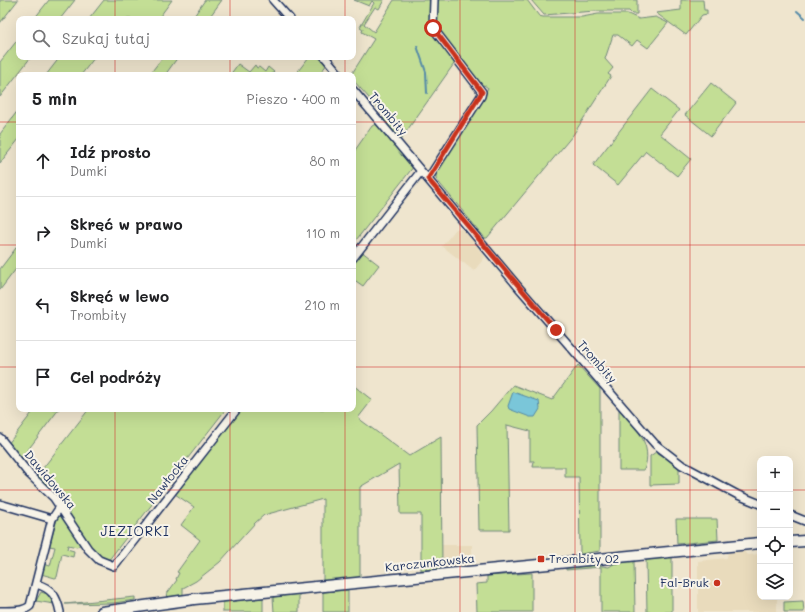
<!DOCTYPE html>
<html lang="pl">
<head>
<meta charset="utf-8">
<style>
  body { margin:0; font-family:Mali,sans-serif; background:#f6f6f6; color:#202124 }
  .controls { position:absolute; right:12px; bottom:12px; display:grid; overflow:hidden; border-radius:8px; box-shadow:0 4px 16px #0002 }
  .controls button { width:36px; height:36px; display:grid; place-items:center; padding:0; border:0; border-bottom:1px solid #e0e0e0; background:#fff; color:#202124; font:20px sans-serif }
  .stop { position:absolute; width:12px; height:12px; margin:-9px; border:3px solid #c8321e; border-radius:50%; background:#fff }
  .stop.end { background:#c8321e; border-color:#fff; box-shadow:0 1px 4px #0008 }
  .list { margin:0; padding:0; list-style:none }
  h2 { display:flex; justify-content:space-between; align-items:center; height:52px; margin:0; padding:0 16px; font-size:17px }
  h2 small { font-size:13px; font-weight:400; color:#757577 }
  .list li { display:grid; grid-template-columns:26px 1fr auto; gap:12px; align-items:center; box-sizing:border-box; height:72px; padding:0 16px; border-top:1px solid #e0e0e0 }
  .list b { display:block; font-size:15px; white-space:nowrap }
  .list p { margin:0; font-size:13px; white-space:nowrap; color:#757577 }
  .list em { font-size:13px; font-style:normal; color:#757577 }
  .icon { flex:none; width:22px; height:22px; fill:none; stroke:currentColor; stroke-width:2; stroke-linecap:round; stroke-linejoin:round }
  .map { position:relative; flex:none; width:805px; height:612px; overflow:hidden }
  .search { position:absolute; background:#fff; box-shadow:0 4px 16px #0002; left:16px; top:16px; width:340px; height:44px; display:flex; align-items:center; gap:10px; box-sizing:border-box; padding:0 14px; border-radius:8px; color:#757577; font-size:15px }
  .panel { position:absolute; background:#fff; box-shadow:0 4px 16px #0002; left:16px; top:72px; width:340px; height:340px; border-radius:8px }
  .map>svg:first-child { display:block }
  .built { fill:#e9dbbc }
  .green { fill:#c3de95; stroke:#6f867a }
  .water { fill:#7ac6d9; stroke:#548aa8 }
  .lines { fill:none; stroke-linecap:round; stroke-linejoin:round }
  .stream { stroke:#548aa8; stroke-width:2 }
  .street-casing { stroke:#1b2f5e; stroke-width:10 }
  .secondary-casing { stroke:#1b2f5e; stroke-width:13 }
  .street { stroke:#f7f3e8; stroke-width:7 }
  .secondary { stroke:#f7f3e8; stroke-width:10 }
  .route { stroke:#c8321e; stroke-width:5 }
  .grid { fill:none; stroke:#d62828; stroke-width:1; stroke-opacity:0.55 }
  .poi-dot { fill:#c8321e; stroke:#f7f3e8; stroke-width:1.5 }
  .labels { text-anchor:middle; stroke-width:4; stroke-linejoin:round; paint-order:stroke }
  .street-label { font-size:12px; fill:#1b2f5e; stroke:#f7f3e8 }
  .poi-label { font-size:12px; fill:#1b2f5e; stroke:#f7f3e8; text-anchor:start }
  .neighbourhood-label { font-size:13px; letter-spacing:1px; fill:#1b2f5e; stroke:#f7f3e8 }
</style>
</head>
<body>
<div class="map">
<svg width="805" height="612" viewBox="0 0 805 612">
  <rect width="100%" height="100%" fill="#efe5ce"/>
  <filter id="ink" filterUnits="userSpaceOnUse"><feTurbulence type="fractalNoise" baseFrequency=".025" numOctaves="2"/><feDisplacementMap in="SourceGraphic" scale="8" xChannelSelector="R" yChannelSelector="G"/><feConvolveMatrix kernelMatrix="1 2 1 2 8 2 1 2 1" color-interpolation-filters="sRGB"/></filter>
  <g filter="url(#ink)">
    <path class="built" d="M 456,229 L 463,229 L 485,257 L 474,271 L 442,246 Z
      M 442,545 L 472,545 L 472,565 L 442,569 Z
      M 743,550 L 747,555 L 760,554 L 760,597 L 777,597 L 777,612 L 698,612 L 698,561 L 727,558 L 728,551 Z"/>
    <path class="green" d="M 0,0 L 18,0 L 0,23 Z
      M 49,0 L 75,0 L 60,19 L 34,19 Z
      M 104,0 L 172,0 L 158,19 L 89,19 Z
      M 205,0 L 222,0 L 208,19 L 192,19 Z
      M 354,0 L 384,0 L 379,9 L 375,7 L 364,24 L 374,32 L 394,0 L 432,0 L 430,20 L 431,29 L 456,61 L 401,139 L 383,119 L 385,116 L 353,80 L 353,75 L 351,75 L 374,39 L 362,32 L 363,29 L 360,27 L 374,3 L 372,1 L 369,6 Z
      M 435,0 L 527,0 L 539,16 L 543,17 L 582,17 L 598,14 L 628,14 L 639,19 L 656,17 L 668,23 L 648,48 L 637,40 L 632,46 L 618,35 L 613,35 L 605,59 L 613,68 L 608,74 L 611,76 L 573,135 L 487,238 L 485,238 L 436,179 L 436,171 L 488,88 L 484,85 L 481,86 L 435,26 Z
      M 531,0 L 637,0 L 637,14 L 632,14 L 629,11 L 595,11 L 544,15 Z
      M 681,0 L 703,0 L 704,10 L 707,10 L 707,14 L 702,15 L 686,35 L 656,13 L 681,10 Z
      M 19,38 L 19,57 L 31,57 L 0,97 L 0,62 Z
      M 60,57 L 95,57 L 81,75 L 46,75 Z
      M 163,57 L 178,57 L 165,75 L 149,75 Z
      M 309,57 L 318,57 L 327,64 L 319,75 L 295,75 Z
      M 238,64 L 249,72 L 255,65 L 257,68 L 259,67 L 265,72 L 268,67 L 274,72 L 271,75 L 230,75 Z
      M 711,83 L 736,103 L 711,136 L 685,115 Z
      M 652,89 L 679,110 L 660,134 L 691,159 L 677,176 L 646,151 L 618,185 L 593,165 Z
      M 19,109 L 19,139 L 0,163 L 0,134 Z
      M 376,124 L 414,166 L 353,244 L 353,153 L 372,126 Z
      M 19,244 L 19,265 L 0,290 L 0,269 Z
      M 361,251 L 379,265 L 363,286 L 353,279 L 353,262 Z
      M 578,365 L 600,389 L 600,551 L 580,554 L 579,477 L 565,477 L 565,467 L 533,467 L 534,461 L 530,461 L 530,431 L 507,425 L 509,530 L 479,530 L 477,425 L 491,411 L 513,385 L 552,400 Z
      M 353,385 L 372,400 L 358,418 L 409,456 L 441,437 L 442,569 L 421,570 L 421,514 L 400,514 L 399,464 L 360,487 L 360,577 L 323,581 L 323,499 L 264,515 L 255,523 L 220,562 L 196,581 L 183,588 L 183,595 L 168,597 L 166,595 L 177,580 L 176,579 L 179,573 L 177,572 L 200,540 L 181,525 L 194,507 L 175,494 L 240,409 L 353,409 Z
      M 35,409 L 59,409 L 21,459 L 8,444 Z
      M 89,409 L 226,409 L 108,561 L 94,551 L 52,492 L 36,477 Z
      M 619,409 C 635,425 654,445 644,470 L 619,470 Z
      M 656,452 L 679,465 L 679,484 L 650,485 L 650,456 Z
      M 58,516 L 63,517 L 81,544 L 77,547 L 68,545 L 67,549 L 74,551 L 73,557 L 62,554 L 57,577 L 55,578 L 41,574 L 44,564 L 50,566 L 55,547 L 49,546 Z
      M 676,519 L 717,519 L 718,540 L 677,544 Z
      M 672,557 L 672,612 L 647,612 L 646,560 Z
      M 634,561 L 635,612 L 601,612 L 601,567 L 566,570 L 566,568 L 595,565 L 609,567 L 615,563 Z
      M 532,573 L 532,612 L 477,612 L 476,584 L 487,583 L 487,576 Z
      M 348,590 L 348,612 L 323,612 L 323,592 Z
      M 41,592 L 47,594 L 54,604 L 36,601 Z
      M 299,594 L 299,612 L 274,612 L 273,597 Z
      M 135,597 L 135,600 L 113,603 L 65,604 Z
      M 263,598 L 263,612 L 223,612 L 223,602 Z
      M 803,601 L 804,612 L 784,612 L 784,602 Z"/>
    <path class="water" d="M 513,392 L 539,401 L 540,409 L 535,417 L 530,417 L 509,409 L 508,406 Z"/>
    <g class="lines">
      <path class="stream" d="M 797,11 L 805,18
        M 417,46 L 426,72 L 427,93"/>
      <g class="street-casing">
        <path id="street" d="M 273,0 L 290,19
          M 325,57 L 340,75
          M 353,90 L 520,289 L 655,444 L 682,465 L 738,495 L 760,504
          M 428,179 L 481,96 L 482,92 L 433,28 L 434,0
          M 353,258 L 421,171
          M 0,438 L 29,474 L 54,498 L 88,549 L 99,560 L 114,566 L 237,409
          M 0,504 L 52,519
          M 790,515 L 805,521
          M 36,584 C 52,588 57,597 60,612
          M 0,611 C 10,611 23,612 30,606 L 52,519 L 60,507"/>
      </g>
      <g class="secondary-casing">
        <path id="secondary" d="M 790,542 L 805,541
          M 102,612 L 194,599 L 760,543"/>
      </g>
      <use href="#street" class="street"/>
      <use href="#secondary" class="secondary"/>
    </g>
  </g>
  <g class="lines" filter="url(#ink)">
    <path class="route" d="M 433,28 L 482,92 L 428,179 L 556,330"/>
  </g>
  <path class="grid" d="M 115,0 L 115,19M 230,0 L 230,19M 345,0 L 345,19M 460,0 L 460,612M 575,0 L 575,612M 690,0 L 690,612M 115,57 L 115,75M 230,57 L 230,75M 345,57 L 345,75M 0,122 L 19,122M 353,122 L 805,122M 0,245 L 19,245M 353,245 L 805,245M 0,367 L 19,367M 353,367 L 805,367M 115,409 L 115,612M 230,409 L 230,612M 345,409 L 345,612M 0,490 L 760,490M 790,490 L 805,490"/>
  <g class="poi-dot">
    <rect x="537" y="555" width="8" height="8" rx="2"/>
    <circle cx="717" cy="583" r="4"/>
  </g>
  <g class="labels">
    <g class="street-label">
      <text transform="translate(388 114) rotate(50)" y="4">Trombity</text>
      <text transform="translate(597 362) rotate(49)" y="4">Trombity</text>
      <text transform="translate(50 480) rotate(50)" y="4">Dawidowska</text>
      <text transform="translate(168 480) rotate(-52)" y="4">Nawłocka</text>
      <text transform="translate(430 563) rotate(-6)" y="4">Karczunkowska</text>
    </g>
    <g class="poi-label">
      <text x="549" y="563">Trombity 02</text>
      <text x="709" y="587" text-anchor="end">Fal-Bruk</text>
    </g>
    <g class="neighbourhood-label">
      <text x="135" y="536">JEZIORKI</text>
    </g>
  </g>
</svg>
<div class="controls">
<button>+</button>
<button>−</button>
<button><svg class="icon" aria-label="locate" viewBox="0 0 24 24"><circle cx="12" cy="12" r="6"/><path d="M12 2v4M12 18v4M2 12h4M18 12h4"/></svg></button>
<button><svg class="icon" aria-label="layers" viewBox="0 0 24 24"><path d="M12 4l9 5-9 5-9-5zM3 14l9 5 9-5"/></svg></button>
</div>
<div class="stop" style="left:433px;top:28px"></div>
<div class="stop end" style="left:556px;top:330px"></div>
<div class="search"><svg class="icon" aria-label="search" viewBox="0 0 24 24"><circle cx="10" cy="10" r="6"/><path d="M15 15l6 6"/></svg>Szukaj tutaj</div>
<section class="panel">
<h2>5 min<small>Pieszo · 400 m</small></h2>
<ul class="list">
<li><svg class="icon" aria-label="ahead" viewBox="0 0 24 24"><path d="M12 20V5M6 11l6-6 6 6"/></svg><div><b>Idź prosto</b><p>Dumki</p></div><em>80 m</em></li>
<li><svg class="icon" aria-label="right" viewBox="0 0 24 24"><path d="M7 20v-9h11M14 6l5 5-5 5"/></svg><div><b>Skręć w prawo</b><p>Dumki</p></div><em>110 m</em></li>
<li><svg class="icon" aria-label="left" viewBox="0 0 24 24"><path d="M17 20v-9H6M10 6l-5 5 5 5"/></svg><div><b>Skręć w lewo</b><p>Trombity</p></div><em>210 m</em></li>
<li><svg class="icon" aria-label="arrive" viewBox="0 0 24 24"><path d="M6 21V4h12l-3 4 3 4H6"/></svg><div><b>Cel podróży</b></div></li>
</ul>
</section>
</div>
</body>
</html>
